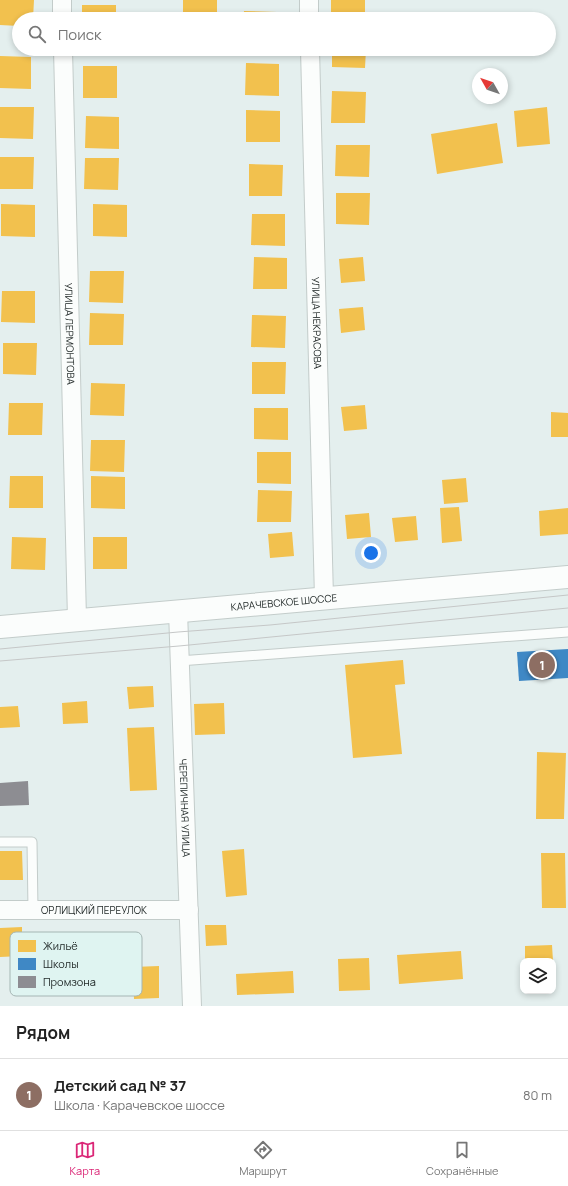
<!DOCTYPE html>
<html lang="ru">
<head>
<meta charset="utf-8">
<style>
  body { margin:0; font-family:Manrope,sans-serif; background:#f6f6f6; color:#222 }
  .controls { position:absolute; right:12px; bottom:12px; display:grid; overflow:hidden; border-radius:8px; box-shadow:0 2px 6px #0003 }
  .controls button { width:36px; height:36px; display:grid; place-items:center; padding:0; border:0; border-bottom:1px solid #e0e0e0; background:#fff; color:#222; font:20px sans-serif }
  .compass { position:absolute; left:472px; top:68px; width:36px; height:36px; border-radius:50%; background:#fff; box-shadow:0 2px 6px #0003; rotate:310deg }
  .you { position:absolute; left:371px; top:553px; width:14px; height:14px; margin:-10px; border:3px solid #fff; border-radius:50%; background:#1a73e8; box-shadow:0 0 0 6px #1a73e833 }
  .badge { display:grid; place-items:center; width:26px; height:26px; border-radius:50%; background:#db2777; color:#fff; font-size:13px; font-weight:700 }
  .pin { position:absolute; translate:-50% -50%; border:2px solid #fff; box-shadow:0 1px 4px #0006 }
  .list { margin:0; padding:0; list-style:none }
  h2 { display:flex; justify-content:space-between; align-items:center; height:52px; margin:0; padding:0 16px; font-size:17px }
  h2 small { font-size:13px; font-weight:400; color:#767676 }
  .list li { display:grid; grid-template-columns:26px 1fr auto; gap:12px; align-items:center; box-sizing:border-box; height:72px; padding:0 16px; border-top:1px solid #e0e0e0 }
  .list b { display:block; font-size:15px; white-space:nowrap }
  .list p { margin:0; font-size:13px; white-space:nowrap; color:#767676 }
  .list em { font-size:13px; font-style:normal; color:#767676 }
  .icon { flex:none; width:22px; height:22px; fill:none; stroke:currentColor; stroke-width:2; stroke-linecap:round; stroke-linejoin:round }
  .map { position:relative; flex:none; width:568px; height:1006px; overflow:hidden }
  .search { position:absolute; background:#fff; box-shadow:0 2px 6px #0003; left:12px; right:12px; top:12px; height:44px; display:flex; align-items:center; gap:10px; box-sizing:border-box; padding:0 14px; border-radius:22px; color:#767676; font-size:15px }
  .sheet { height:124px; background:#fff }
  nav { display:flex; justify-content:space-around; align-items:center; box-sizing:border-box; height:56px; border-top:1px solid #e0e0e0; background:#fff; font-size:11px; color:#767676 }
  nav a { display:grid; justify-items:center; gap:2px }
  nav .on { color:#db2777 }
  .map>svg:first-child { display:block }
  .homes { fill:#f2c14e }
  .schools { fill:#3f88c5 }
  .industry { fill:#8d8d92 }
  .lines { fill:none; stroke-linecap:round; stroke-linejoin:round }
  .service-casing { stroke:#c3ccca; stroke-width:11 }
  .minor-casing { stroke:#c3ccca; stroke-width:20 }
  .trunk-casing { stroke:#c3ccca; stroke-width:24 }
  .service { stroke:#fbfdfc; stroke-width:9 }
  .minor { stroke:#fbfdfc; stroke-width:18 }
  .trunk { stroke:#fbfdfc; stroke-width:22 }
  .tram { stroke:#c5c7c7; stroke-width:1 }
  .labels { text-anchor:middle; stroke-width:4; stroke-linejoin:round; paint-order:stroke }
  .street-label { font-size:10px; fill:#1d2524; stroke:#dff4f1 }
  .key { fill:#dff4f1; stroke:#a5b6b4; stroke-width:1 }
  .key-label { font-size:11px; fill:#1d2524 }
</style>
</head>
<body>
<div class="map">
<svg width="568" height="1006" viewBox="0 0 568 1006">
  <rect width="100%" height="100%" fill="#e4efee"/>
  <path class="homes" d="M 0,0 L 34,0 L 33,19 L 19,19 L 19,26 L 0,25 Z
    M 183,0 L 217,0 L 217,19 L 183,19 Z
    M 331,0 L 365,0 L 365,17 L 331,16 Z
    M 82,5 L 116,5 L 116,19 L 82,19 Z
    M 244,11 L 277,12 L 277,19 L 243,19 Z
    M 332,49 L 366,49 L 365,68 L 332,67 Z
    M 0,56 L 31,57 L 31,89 L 0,88 Z
    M 246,63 L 279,64 L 279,96 L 245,95 Z
    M 83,66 L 117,66 L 117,98 L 83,98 Z
    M 332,91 L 366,92 L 365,123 L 331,123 Z
    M 0,107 L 34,107 L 33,139 L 0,138 Z
    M 547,107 L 550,144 L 517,147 L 514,111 Z
    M 246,110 L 280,111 L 280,142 L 246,142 Z
    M 86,116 L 119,117 L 119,149 L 85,148 Z
    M 497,123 L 503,163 L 437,174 L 431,134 Z
    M 336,145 L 370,145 L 369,177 L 335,176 Z
    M 0,157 L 34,157 L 33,189 L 0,189 Z
    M 85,158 L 119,158 L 118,190 L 84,189 Z
    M 249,164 L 283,165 L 282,196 L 249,196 Z
    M 336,193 L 370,193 L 369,225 L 336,224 Z
    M 1,204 L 35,205 L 35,237 L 1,236 Z
    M 93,204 L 127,205 L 127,237 L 93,236 Z
    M 252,214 L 285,214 L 285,246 L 251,245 Z
    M 254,257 L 287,258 L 287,289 L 253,289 Z
    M 363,257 L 365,281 L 341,283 L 339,259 Z
    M 90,271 L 124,271 L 123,303 L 89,302 Z
    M 2,291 L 35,291 L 35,323 L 1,322 Z
    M 363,307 L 365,330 L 341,333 L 339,309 Z
    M 90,313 L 124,314 L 123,345 L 89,345 Z
    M 252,315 L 286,316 L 285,348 L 251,347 Z
    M 3,343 L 37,343 L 36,375 L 3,374 Z
    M 252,362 L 286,362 L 285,394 L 252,394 Z
    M 91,383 L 125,384 L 124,416 L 90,415 Z
    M 9,403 L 43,403 L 42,435 L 8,435 Z
    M 365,405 L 367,429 L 344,431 L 341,407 Z
    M 254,408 L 288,408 L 288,440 L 254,439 Z
    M 551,412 L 568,413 L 568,437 L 551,437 Z
    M 91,440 L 125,440 L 124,472 L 90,471 Z
    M 257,452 L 291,452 L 291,484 L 257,483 Z
    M 10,476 L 43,476 L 43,508 L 9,508 Z
    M 91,476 L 125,477 L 125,509 L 91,508 Z
    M 466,478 L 468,502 L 444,504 L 442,480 Z
    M 258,490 L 292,491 L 291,522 L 257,522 Z
    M 459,507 L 462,541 L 442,543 L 440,508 Z
    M 568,508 L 568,534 L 540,536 L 539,511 Z
    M 369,513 L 371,537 L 347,539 L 345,515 Z
    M 416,516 L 418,540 L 395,542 L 392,518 Z
    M 292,532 L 294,556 L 270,558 L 268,534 Z
    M 12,537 L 46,538 L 45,570 L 11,569 Z
    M 93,537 L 127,537 L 127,569 L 93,569 Z
    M 403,660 L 405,684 L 395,685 L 402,754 L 353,758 L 345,665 Z
    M 153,686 L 154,707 L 129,709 L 127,687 Z
    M 87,701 L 88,723 L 63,724 L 62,703 Z
    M 224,703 L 225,734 L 195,735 L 194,704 Z
    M 18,706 L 20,727 L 0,728 L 0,707 Z
    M 154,727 L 157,790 L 130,791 L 127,728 Z
    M 537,752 L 566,753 L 564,819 L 536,819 Z
    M 244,849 L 247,895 L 226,897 L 222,851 Z
    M 0,851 L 22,851 L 23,880 L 0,880 Z
    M 541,853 L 565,853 L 566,908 L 542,908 Z
    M 205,925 L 226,925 L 227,945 L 206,946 Z
    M 22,927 L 22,956 L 0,957 L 0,928 Z
    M 552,945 L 553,961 L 525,961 L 525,946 Z
    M 461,951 L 463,979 L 399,984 L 397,955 Z
    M 369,958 L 370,990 L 339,991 L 338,959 Z
    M 159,966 L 159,998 L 134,999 L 133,967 Z
    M 293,971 L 294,993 L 237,995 L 236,974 Z"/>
  <path class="schools" d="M 568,649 L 568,678 L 519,681 L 517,652 Z"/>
  <path class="industry" d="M 28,781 L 29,805 L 0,806 L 0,783 Z"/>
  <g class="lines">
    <g class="service-casing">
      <path id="service" d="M 179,661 L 568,632
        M 0,842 L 32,842 L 33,910"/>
    </g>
    <g class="minor-casing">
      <g id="minor">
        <path d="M 62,0 L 62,19"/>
        <path d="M 309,0 L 309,19"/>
        <path id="s1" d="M 63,49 L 77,619"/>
        <path id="s2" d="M 310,49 L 324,598"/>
        <path id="s3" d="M 178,611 L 192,1006"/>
        <path id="s4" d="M 0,910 L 189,910"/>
      </g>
    </g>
    <g class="trunk-casing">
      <g id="trunk">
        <path id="s5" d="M 0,627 L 568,577"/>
      </g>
    </g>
    <use href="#service" class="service"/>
    <use href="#minor" class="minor"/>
    <use href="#trunk" class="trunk"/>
    <path class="tram" d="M 0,649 L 178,632 L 270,625 L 568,595
      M 0,661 L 179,646 L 568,608"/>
  </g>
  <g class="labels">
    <g class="street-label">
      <text dy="4" stroke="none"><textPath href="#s2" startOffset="274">УЛИЦА НЕКРАСОВА</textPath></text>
      <text dy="4" stroke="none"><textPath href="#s1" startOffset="285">УЛИЦА ЛЕРМОНТОВА</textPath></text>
      <text dy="4" stroke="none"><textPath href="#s5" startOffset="285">КАРАЧЕВСКОЕ ШОССЕ</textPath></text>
      <text dy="4" stroke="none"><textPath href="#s3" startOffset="197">ЧЕРЕПИЧНАЯ УЛИЦА</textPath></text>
      <text dy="4" stroke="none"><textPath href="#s4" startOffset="94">ОРЛИЦКИЙ ПЕРЕУЛОК</textPath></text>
    </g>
  </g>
  <rect x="10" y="932" width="132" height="64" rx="6" class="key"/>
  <rect x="18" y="940" width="18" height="12" fill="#f2c14e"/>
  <rect x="18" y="958" width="18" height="12" fill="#3f88c5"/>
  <rect x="18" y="976" width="18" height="12" fill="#8d8d92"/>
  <g class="key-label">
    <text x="43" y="950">Жильё</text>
    <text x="43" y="968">Школы</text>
    <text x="43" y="986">Промзона</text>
  </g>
</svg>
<div class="controls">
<button><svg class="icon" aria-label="layers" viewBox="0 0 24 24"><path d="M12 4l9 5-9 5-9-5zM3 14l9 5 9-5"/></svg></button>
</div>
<svg class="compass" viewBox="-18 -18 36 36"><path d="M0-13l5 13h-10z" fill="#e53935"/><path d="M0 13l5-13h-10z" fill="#767676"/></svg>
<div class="you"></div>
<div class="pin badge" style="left:542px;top:665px;background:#8d6e63">1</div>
<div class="search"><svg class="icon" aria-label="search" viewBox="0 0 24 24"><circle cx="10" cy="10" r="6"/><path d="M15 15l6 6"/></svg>Поиск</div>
</div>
<section class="sheet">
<h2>Рядом<small></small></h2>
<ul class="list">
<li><span class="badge" style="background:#8d6e63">1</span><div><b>Детский сад № 37</b><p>Школа · Карачевское шоссе</p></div><em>80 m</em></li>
</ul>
</section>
<nav>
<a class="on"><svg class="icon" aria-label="map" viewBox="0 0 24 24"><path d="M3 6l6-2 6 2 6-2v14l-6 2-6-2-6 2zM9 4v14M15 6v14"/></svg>Карта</a>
<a><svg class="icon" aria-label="directions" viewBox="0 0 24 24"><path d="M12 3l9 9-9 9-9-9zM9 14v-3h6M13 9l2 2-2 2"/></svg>Маршрут</a>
<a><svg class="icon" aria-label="saved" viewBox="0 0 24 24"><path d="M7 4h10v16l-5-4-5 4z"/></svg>Сохранённые</a>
</nav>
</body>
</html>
